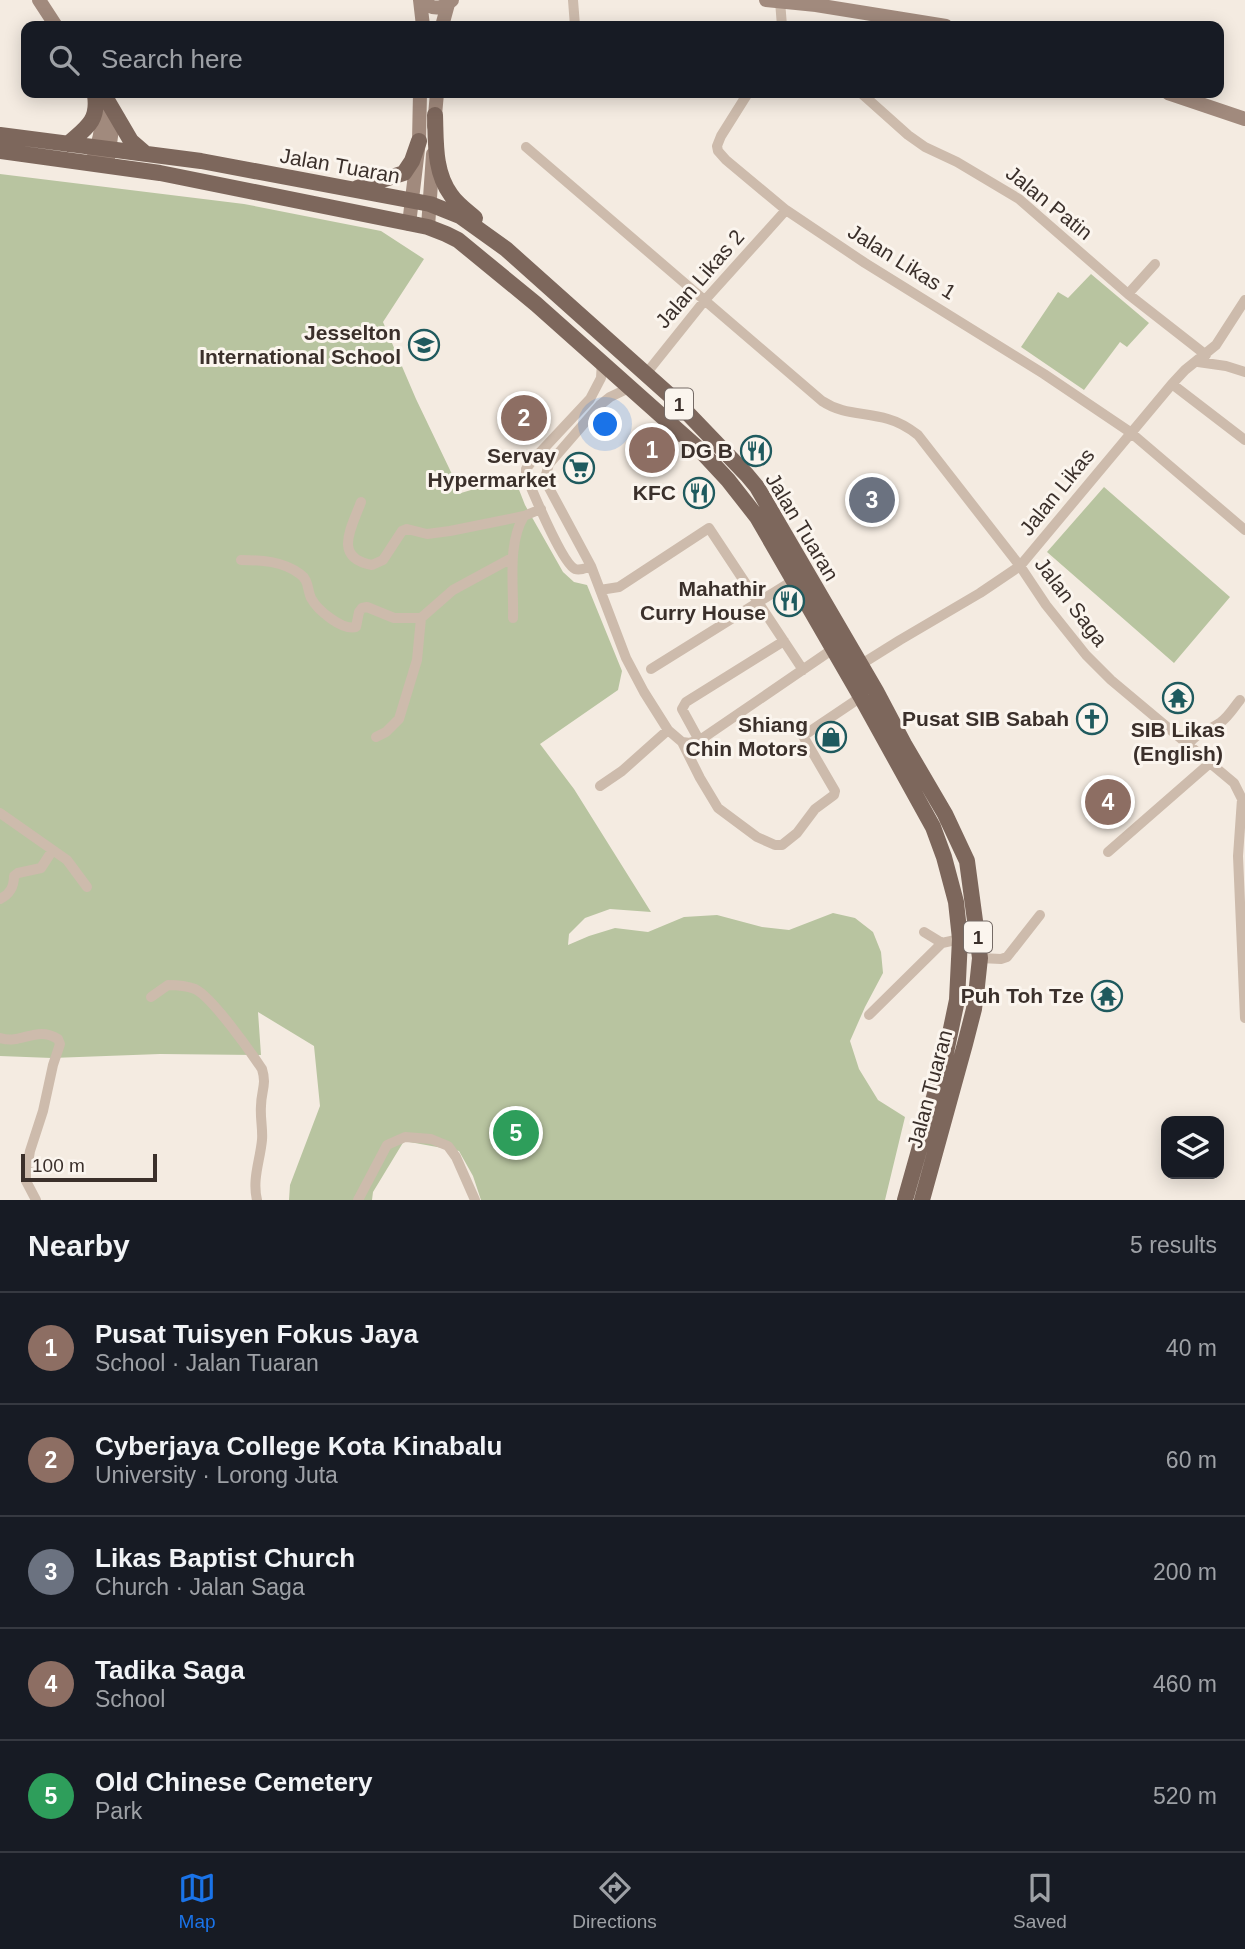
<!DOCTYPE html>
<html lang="en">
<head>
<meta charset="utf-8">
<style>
  body { margin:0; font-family:Arial,sans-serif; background:#242831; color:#f1f3f6 }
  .controls { position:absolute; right:21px; bottom:21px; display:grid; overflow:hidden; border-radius:14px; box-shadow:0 4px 18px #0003 }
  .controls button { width:63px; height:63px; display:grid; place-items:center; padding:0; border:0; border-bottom:2px solid #363941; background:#171b24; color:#f1f3f6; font:35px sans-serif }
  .scale { position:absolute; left:21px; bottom:18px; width:136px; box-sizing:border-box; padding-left:7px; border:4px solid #3b302b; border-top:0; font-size:19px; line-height:24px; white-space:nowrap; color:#3b302b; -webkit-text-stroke:5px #fbf5ee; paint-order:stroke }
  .you { position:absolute; left:606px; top:425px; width:24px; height:24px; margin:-18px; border:5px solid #fff; border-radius:50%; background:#1a73e8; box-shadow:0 0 0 10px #1a73e833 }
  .badge { display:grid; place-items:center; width:46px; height:46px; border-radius:50%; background:#1a73e8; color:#fff; font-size:23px; font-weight:700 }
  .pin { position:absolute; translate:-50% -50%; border:4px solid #fff; box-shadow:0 2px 7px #0006 }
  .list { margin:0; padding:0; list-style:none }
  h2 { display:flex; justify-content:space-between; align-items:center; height:91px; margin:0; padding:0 28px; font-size:30px }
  h2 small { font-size:23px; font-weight:400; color:#9ea1a6 }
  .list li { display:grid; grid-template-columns:46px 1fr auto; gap:21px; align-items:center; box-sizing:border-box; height:112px; padding:0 28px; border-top:2px solid #363941 }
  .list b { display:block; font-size:26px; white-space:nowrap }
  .list p { margin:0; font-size:23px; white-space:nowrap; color:#9ea1a6 }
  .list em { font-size:23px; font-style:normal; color:#9ea1a6 }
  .icon { flex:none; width:38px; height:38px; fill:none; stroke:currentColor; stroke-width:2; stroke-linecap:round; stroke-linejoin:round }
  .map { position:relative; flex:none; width:1245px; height:1200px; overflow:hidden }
  .search { position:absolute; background:#171b24; box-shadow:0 4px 18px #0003; left:21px; right:21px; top:21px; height:77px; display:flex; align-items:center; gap:18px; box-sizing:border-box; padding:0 24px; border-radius:14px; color:#9ea1a6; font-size:26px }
  .sheet { height:651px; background:#171b24 }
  nav { display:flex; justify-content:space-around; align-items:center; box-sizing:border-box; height:98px; border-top:2px solid #363941; background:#171b24; font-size:19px; color:#9ea1a6 }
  nav a { display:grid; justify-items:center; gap:4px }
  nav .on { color:#1a73e8 }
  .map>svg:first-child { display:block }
  .green { fill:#b8c4a0 }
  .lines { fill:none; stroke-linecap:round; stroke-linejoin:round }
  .street { stroke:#cdbbac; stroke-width:10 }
  .secondary { stroke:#a18a7d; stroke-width:14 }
  .primary { stroke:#7d675c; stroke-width:16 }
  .labels { text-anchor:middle; stroke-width:6; stroke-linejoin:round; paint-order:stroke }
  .shield { fill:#fbf5ee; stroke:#756b66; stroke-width:2 }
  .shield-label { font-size:19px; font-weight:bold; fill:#3b302b }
  .street-label { font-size:21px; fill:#3b302b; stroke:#fbf5ee }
  .poi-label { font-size:21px; font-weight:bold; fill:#3b302b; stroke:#fbf5ee; text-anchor:end }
</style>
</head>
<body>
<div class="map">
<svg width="1245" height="1200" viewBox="0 0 1245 1200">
  <rect width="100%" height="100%" fill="#f4ebe1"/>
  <path class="green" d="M 0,174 L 244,204 L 381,231 L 424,259 L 383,322 L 416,399 L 461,493 L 514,477 L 525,505 L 563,572 L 574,582 L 587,585 L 622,671 L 618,690 L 540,744 L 574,789 L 651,912 L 610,909 L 585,918 L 569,934 L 568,945 L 589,936 L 615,928 L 648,932 L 684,917 L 717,915 L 762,927 L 789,930 L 833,913 L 855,918 L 873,932 L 881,952 L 883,973 L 865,1007 L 850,1041 L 859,1069 L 878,1100 L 905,1117 L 885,1200 L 481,1200 L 473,1176 L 459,1151 L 404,1141 L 373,1192 L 372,1200 L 289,1200 L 290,1185 L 320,1106 L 314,1046 L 258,1012 L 261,1055 L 160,1054 L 52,1058 L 0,1056 Z
    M 1091,274 L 1149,323 L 1127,347 L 1120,342 L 1084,390 L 1021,347 L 1058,292 L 1068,298 Z
    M 1104,487 L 1230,597 L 1174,663 L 1047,552 Z"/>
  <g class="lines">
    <path class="street" d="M 573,0 L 575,26
      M 780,1 L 782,26
      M 748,93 L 721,136 L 717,146 L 718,151 L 726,160 L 786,210 L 865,263 L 1044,374 L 1130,432 L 1245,530
      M 861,93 L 908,135 L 925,147 L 957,162 L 1019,199 L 1128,294 L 1206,355
      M 526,147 L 822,401 C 843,415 864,412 888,419 C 899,422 909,428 918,435 L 1020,566 L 1046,605 L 1086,655 L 1111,680 L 1234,783 L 1242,799 L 1238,856 L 1245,1018
      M 1128,294 L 1155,264
      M 1198,362 L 1226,366 L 1245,372
      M 645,375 L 705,300 L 786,210
      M 1172,384 L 1245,440
      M 631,387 L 610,397 L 600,405 L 549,464 L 545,478 L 548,486 L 591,566 L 626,658 L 644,692 L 668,730 L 682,742 L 690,743 L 703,738 L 833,649
      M 361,502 C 352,527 332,558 372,565 L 383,560 L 402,531 L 407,529 L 427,534 L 450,531 L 524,516 L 541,509
      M 241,560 C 261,560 283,561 300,574 C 309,580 307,589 311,598 C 318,611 343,631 356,627 L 359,612 L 362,608 L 367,607 L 394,618 L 421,618
      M 591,566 C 586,568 581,571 575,569 C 562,563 533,492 526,476 L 526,469 L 532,461 L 590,399 L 601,378 L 602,362
      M 600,590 L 619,587 L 709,528 L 803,670
      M 513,618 C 514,585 507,544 524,516
      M 860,665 L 900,640 L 980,593 L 1020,566 L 1172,384 L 1185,370 L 1216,345 L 1245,300
      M 651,669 L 794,580
      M 376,737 L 386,732 L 399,719 L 417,660 L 421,618 L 453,590 L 512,558
      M 699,740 L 682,709 L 686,702 L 784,641
      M 682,742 L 700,778 L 718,808 L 757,837 L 775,845 L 782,845 L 797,833 L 815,809 L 834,795 L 835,791 L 803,736 L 861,697
      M 1188,745 C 1198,731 1208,731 1221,722 C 1229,716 1234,707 1240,700
      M 600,786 L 622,771 L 668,730
      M 0,813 L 67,860 L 87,887
      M 1108,852 L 1210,763
      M 0,899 C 10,894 14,887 14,876 L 18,873 L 41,868 L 52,851
      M 924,932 L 942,943 L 960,939
      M 980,958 L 1001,959 L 1007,957 L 1040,915
      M 151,997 L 168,985 C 176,985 187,986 195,989 C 212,997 250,1051 262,1069 C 267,1085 261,1091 261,1106 C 260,1118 263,1129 262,1140 C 260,1161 252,1179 257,1200
      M 869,1015 L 942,943
      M 0,1038 C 22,1045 36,1025 58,1039 L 60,1044 L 53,1065 L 43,1111 L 30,1151 L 26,1175 L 26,1181 L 36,1200
      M 358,1200 L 387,1145 L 405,1137 L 431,1139 L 448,1146 L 456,1157 L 475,1200"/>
    <path class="secondary" d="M 39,0 L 56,26
      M 420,0 L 423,26
      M 422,0 C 431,10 442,10 452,0
      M 766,0 L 816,5 L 946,26
      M 442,26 L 448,4
      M 1168,93 L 1245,119
      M 434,126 L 437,93
      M 94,156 C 100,139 106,117 98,101
      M 108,158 L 113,122 L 110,109
      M 409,224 L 419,141 L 420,93
      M 428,227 L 433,154"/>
    <path class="primary" d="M 107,100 L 131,141 L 146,154
      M 435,115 C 436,142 434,172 451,195 C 457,204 467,211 475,218
      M 0,135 L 201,161 L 430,204 L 460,216 L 506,249 L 675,400 L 747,475 L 757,487 L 876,691 L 904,744 L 945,814 L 967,861 L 980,958 L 977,986 L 974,1009 L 965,1044 L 922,1200
      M 68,144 C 86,128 99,121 95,95
      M 0,151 L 160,173 L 428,227 L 446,234 L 458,240 L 536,304 L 701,451 L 728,480 L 757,517 L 861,697 L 933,827 L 944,857 L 956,902 L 960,939 L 957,1000 L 944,1062 L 905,1200
      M 357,188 L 404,173 L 412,161 L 419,141"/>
  </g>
  <defs>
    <g id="school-ring" transform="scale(1.575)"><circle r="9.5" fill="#fbf5ee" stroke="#1f5a5e" stroke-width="1.5"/><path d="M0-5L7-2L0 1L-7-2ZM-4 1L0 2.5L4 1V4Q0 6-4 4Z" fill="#1f5a5e"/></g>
    <g id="restaurant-ring" transform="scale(1.575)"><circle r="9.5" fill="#fbf5ee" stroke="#1f5a5e" stroke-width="1.5"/><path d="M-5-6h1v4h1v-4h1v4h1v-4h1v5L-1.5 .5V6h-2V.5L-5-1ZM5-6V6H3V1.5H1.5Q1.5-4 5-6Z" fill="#1f5a5e"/></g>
    <g id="supermarket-ring" transform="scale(1.575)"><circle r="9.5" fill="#fbf5ee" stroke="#1f5a5e" stroke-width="1.5"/><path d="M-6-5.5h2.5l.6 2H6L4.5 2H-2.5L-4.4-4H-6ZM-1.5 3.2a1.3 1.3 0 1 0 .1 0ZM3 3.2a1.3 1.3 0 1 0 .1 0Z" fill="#1f5a5e"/></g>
    <g id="temple-ring" transform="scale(1.575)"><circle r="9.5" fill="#fbf5ee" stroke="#1f5a5e" stroke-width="1.5"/><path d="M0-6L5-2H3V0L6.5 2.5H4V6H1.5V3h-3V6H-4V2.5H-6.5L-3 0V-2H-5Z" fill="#1f5a5e"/></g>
    <g id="church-ring" transform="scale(1.575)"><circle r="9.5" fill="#fbf5ee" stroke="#1f5a5e" stroke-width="1.5"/><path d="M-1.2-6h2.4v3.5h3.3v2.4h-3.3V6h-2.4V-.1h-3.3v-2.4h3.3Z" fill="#1f5a5e"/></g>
    <g id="shop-ring" transform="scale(1.575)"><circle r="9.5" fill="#fbf5ee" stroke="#1f5a5e" stroke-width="1.5"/><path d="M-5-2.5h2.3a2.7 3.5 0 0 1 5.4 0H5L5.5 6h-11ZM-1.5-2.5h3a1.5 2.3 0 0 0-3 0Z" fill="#1f5a5e"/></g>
  </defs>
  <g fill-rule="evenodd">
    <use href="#school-ring" x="424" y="345"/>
    <use href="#restaurant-ring" x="756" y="451"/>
    <use href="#supermarket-ring" x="579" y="468"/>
    <use href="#restaurant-ring" x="699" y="493"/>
    <use href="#restaurant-ring" x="789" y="601"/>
    <use href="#temple-ring" x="1178" y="698"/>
    <use href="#church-ring" x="1092" y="719"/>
    <use href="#shop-ring" x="831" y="737"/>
    <use href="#temple-ring" x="1107" y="996"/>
  </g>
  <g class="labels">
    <g class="shield">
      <rect x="665" y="388.5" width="28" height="31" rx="5"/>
      <rect x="964" y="921.5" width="28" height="31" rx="5"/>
    </g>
    <g class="shield-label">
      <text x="679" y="411">1</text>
      <text x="978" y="944">1</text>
    </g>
    <g class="street-label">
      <text transform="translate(340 166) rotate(10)" y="7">Jalan Tuaran</text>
      <text transform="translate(1049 203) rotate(39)" y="7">Jalan Patin</text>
      <text transform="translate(902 262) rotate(32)" y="7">Jalan Likas 1</text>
      <text transform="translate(700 279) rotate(-49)" y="7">Jalan Likas 2</text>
      <text transform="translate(1057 492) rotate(-51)" y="7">Jalan Likas</text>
      <text transform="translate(802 527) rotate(59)" y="7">Jalan Tuaran</text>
      <text transform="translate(1071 602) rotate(53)" y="7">Jalan Saga</text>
      <text transform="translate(930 1089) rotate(-75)" y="7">Jalan Tuaran</text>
    </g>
    <g class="poi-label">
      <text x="401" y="340">Jesselton<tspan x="401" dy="24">International School</tspan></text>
      <text x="733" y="458">DG B</text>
      <text x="556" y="463">Servay<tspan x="556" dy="24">Hypermarket</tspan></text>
      <text x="676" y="500">KFC</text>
      <text x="766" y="596">Mahathir<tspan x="766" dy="24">Curry House</tspan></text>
      <text x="1069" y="726">Pusat SIB Sabah</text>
      <text x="808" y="732">Shiang<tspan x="808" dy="24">Chin Motors</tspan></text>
      <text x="1178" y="737" text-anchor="middle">SIB Likas<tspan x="1178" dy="24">(English)</tspan></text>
      <text x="1084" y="1003">Puh Toh Tze</text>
    </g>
  </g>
</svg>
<div class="controls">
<button><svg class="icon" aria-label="layers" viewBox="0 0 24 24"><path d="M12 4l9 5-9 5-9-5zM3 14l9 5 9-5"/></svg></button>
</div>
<div class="scale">100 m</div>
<div class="you"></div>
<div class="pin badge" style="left:652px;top:450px;background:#8d6e63">1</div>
<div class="pin badge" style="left:524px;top:418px;background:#8d6e63">2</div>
<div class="pin badge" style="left:872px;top:500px;background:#6b7280">3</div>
<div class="pin badge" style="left:1108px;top:802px;background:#8d6e63">4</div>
<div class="pin badge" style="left:516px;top:1133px;background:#2e9e5b">5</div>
<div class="search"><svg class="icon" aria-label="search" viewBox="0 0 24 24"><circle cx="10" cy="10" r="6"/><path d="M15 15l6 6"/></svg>Search here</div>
</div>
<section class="sheet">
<h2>Nearby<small>5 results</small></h2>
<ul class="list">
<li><span class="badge" style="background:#8d6e63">1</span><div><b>Pusat Tuisyen Fokus Jaya</b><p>School · Jalan Tuaran</p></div><em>40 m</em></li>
<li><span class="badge" style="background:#8d6e63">2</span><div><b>Cyberjaya College Kota Kinabalu</b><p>University · Lorong Juta</p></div><em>60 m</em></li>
<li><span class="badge" style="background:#6b7280">3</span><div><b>Likas Baptist Church</b><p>Church · Jalan Saga</p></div><em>200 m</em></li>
<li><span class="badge" style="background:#8d6e63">4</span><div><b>Tadika Saga</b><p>School</p></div><em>460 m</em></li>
<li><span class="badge" style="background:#2e9e5b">5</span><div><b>Old Chinese Cemetery</b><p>Park</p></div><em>520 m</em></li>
</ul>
</section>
<nav>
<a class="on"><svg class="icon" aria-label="map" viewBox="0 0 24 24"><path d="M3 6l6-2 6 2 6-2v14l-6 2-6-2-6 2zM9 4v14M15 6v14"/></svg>Map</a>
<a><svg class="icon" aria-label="directions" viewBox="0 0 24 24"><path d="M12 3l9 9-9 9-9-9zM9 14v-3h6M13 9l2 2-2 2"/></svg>Directions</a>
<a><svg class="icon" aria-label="saved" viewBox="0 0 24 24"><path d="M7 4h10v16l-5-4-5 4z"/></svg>Saved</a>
</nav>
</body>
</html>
